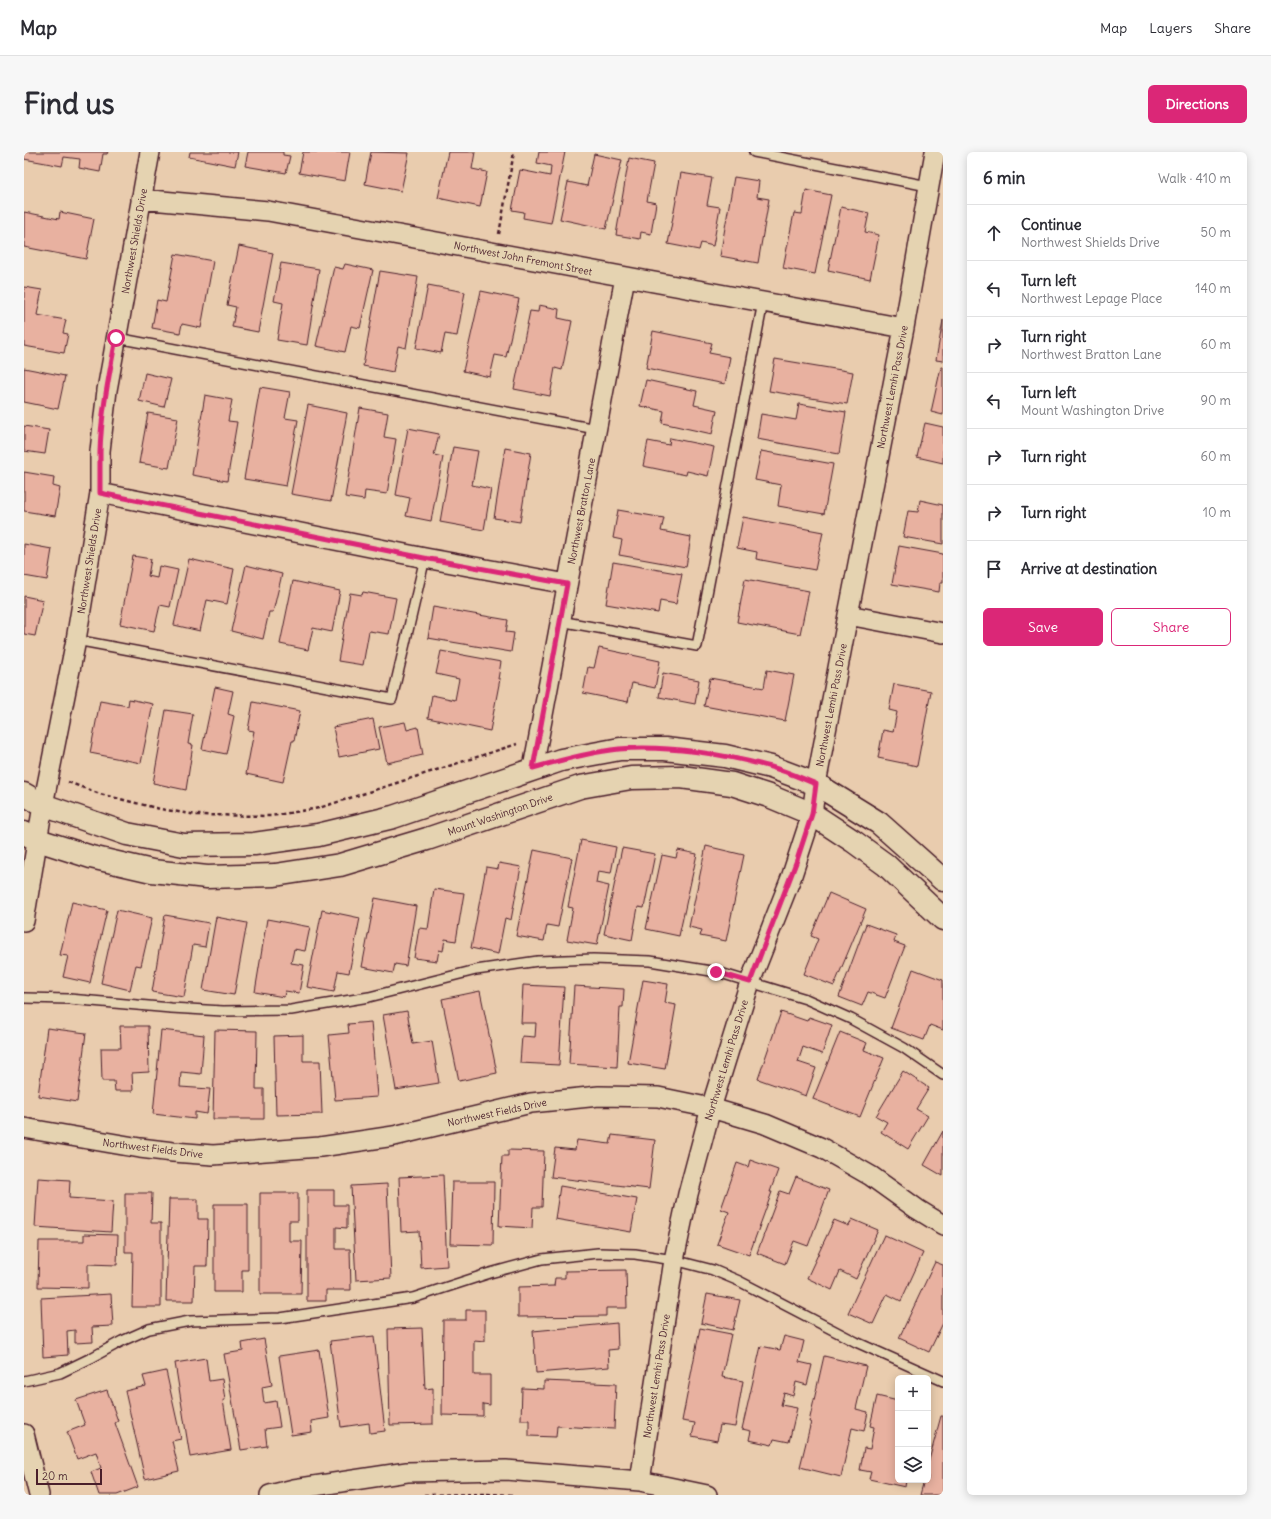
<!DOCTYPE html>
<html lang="en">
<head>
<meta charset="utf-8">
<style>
  body { margin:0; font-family:Delius,sans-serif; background:#f7f7f7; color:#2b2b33 }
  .controls { position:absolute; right:12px; bottom:12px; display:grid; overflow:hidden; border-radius:6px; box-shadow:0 2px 10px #0003 }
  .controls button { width:36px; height:36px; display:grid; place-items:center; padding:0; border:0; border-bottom:1px solid #e1e1e2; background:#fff; color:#2b2b33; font:20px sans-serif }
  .scale { position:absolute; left:12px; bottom:10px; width:66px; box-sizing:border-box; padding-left:4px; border:2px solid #4a1f2b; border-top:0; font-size:11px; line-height:14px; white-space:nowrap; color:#4a1f2b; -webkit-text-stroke:3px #e5d3b1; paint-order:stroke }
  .stop { position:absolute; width:12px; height:12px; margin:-9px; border:3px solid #db2777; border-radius:50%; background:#fff }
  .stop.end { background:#db2777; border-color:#fff; box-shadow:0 1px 4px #0008 }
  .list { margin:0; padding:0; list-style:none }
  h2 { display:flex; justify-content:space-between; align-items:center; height:52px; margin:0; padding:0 16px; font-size:17px }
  h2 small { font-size:13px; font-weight:400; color:#7c7c81 }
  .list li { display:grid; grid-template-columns:26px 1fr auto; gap:12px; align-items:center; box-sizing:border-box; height:56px; padding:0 16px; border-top:1px solid #e1e1e2 }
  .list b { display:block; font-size:15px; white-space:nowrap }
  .list p { margin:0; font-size:13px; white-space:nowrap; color:#7c7c81 }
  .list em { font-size:13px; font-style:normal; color:#7c7c81 }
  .actions { display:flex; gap:8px; padding:12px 16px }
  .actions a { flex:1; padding:9px 0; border:1px solid #db2777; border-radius:6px; text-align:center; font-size:14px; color:#db2777 }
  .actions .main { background:#db2777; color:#fff }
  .icon { flex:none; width:22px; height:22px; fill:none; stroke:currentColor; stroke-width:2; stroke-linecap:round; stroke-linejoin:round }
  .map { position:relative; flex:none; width:919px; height:1343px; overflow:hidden; border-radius:6px }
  header { display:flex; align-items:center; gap:24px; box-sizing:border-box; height:56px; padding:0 20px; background:#fff; border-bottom:1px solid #e1e1e2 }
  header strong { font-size:19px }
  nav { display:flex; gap:22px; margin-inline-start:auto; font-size:14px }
  .intro { display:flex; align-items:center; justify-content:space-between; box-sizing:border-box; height:96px; padding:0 24px }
  h1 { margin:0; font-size:28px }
  .button { padding:10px 18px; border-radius:6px; background:#db2777; color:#fff; font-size:14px; font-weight:700 }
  main { display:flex; gap:24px; padding:0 24px }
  aside { flex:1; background:#fff; border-radius:6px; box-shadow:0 2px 10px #0003 }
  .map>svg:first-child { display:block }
  .building { fill:#e8b1a0; stroke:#4a1f2b }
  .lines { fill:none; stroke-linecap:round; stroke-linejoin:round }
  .lane-casing { stroke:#4a1f2b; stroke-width:12 }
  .street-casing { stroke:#4a1f2b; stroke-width:22 }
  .secondary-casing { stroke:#4a1f2b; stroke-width:25 }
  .path { stroke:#4a1f2b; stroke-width:2.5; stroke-dasharray:4 3; stroke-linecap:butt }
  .lane { stroke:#e5d3b1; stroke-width:9 }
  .street { stroke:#e5d3b1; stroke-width:19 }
  .secondary { stroke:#e5d3b1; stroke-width:22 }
  .route { stroke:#db2777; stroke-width:5 }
  .labels { text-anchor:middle; stroke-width:3; stroke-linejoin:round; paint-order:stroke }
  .street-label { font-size:10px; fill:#4a1f2b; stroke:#e5d3b1 }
</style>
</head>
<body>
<header>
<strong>Map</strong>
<nav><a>Map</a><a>Layers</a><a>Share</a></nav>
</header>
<div class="intro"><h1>Find us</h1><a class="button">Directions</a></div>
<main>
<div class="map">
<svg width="919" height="1343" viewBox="0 0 919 1343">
  <rect width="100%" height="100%" fill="#e9ccae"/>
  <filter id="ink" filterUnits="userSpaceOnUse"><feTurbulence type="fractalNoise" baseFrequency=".025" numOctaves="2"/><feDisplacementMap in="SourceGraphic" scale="8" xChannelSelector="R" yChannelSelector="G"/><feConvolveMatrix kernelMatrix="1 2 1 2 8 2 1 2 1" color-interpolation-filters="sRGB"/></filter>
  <g filter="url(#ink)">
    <path class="building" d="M 0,0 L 84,0 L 83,2 L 79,2 L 76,20 L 55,16 L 56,7 L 40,5 L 38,14 L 0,7 Z
      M 166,0 L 214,0 L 211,14 L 165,5 Z
      M 224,0 L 259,0 L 259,3 L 266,4 L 262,21 L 221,14 Z
      M 279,0 L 326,0 L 321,29 L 275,21 Z
      M 347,0 L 385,1 L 377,39 L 341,32 Z
      M 424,0 L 451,0 L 448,17 L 463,20 L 456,55 L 414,46 Z
      M 515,0 L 541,0 L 527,71 L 499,66 L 500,60 L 488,58 L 496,18 L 526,24 L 527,14 L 513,11 Z
      M 570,2 L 598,8 L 582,77 L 536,67 L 544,30 L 563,34 Z
      M 605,6 L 630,11 L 623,49 L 632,51 L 627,82 L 617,80 L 616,87 L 592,83 Z
      M 657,21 L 688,26 L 683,53 L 696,55 L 689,94 L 677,91 L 675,98 L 644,92 Z
      M 710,25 L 735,29 L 733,45 L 745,47 L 734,111 L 696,104 Z
      M 782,38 L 807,43 L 791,122 L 759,116 L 770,61 L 778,62 Z
      M 817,55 L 845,61 L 841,80 L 855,83 L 846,127 L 804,118 Z
      M 0,60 L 35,67 L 36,60 L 70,67 L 62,107 L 0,95 Z
      M 215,94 L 249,101 L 234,180 L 208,175 L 212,155 L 203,153 Z
      M 151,102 L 189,109 L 177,176 L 158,172 L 156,181 L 128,176 L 133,148 L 142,150 Z
      M 257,111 L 295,117 L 283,193 L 253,188 L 259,151 L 250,149 Z
      M 321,112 L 349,118 L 336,176 L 327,174 L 321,200 L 292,194 L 310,115 L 319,117 Z
      M 356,119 L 394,125 L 382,196 L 374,194 L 369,220 L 339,214 Z
      M 404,133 L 441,140 L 433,184 L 421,182 L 417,201 L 392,196 Z
      M 0,135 L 18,138 L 13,163 L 42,168 L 39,181 L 44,182 L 40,201 L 0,194 Z
      M 457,139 L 495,147 L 482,205 L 471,203 L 466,225 L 439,219 Z
      M 515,153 L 535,157 L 534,166 L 548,169 L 538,218 L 531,216 L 526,244 L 490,237 L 506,159 L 514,160 Z
      M 919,168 L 919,209 L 912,208 Z
      M 629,179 L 688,191 L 685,201 L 706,205 L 701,232 L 622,216 Z
      M 751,207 L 829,220 L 823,252 L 745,239 Z
      M 917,215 L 919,215 L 919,263 L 907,260 Z
      M 0,216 L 41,224 L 34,257 L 0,250 Z
      M 121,221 L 147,227 L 140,255 L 115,249 Z
      M 622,228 L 673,239 L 670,253 L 693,258 L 688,282 L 638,271 L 640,259 L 616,254 Z
      M 236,235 L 266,240 L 261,266 L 274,268 L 262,334 L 220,327 Z
      M 181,243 L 208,248 L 204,269 L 213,270 L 203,329 L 168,323 Z
      M 775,252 L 822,260 L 815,302 L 733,287 L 737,262 L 772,268 Z
      M 284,253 L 323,261 L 307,349 L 267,342 Z
      M 336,256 L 364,261 L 360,285 L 372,287 L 363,342 L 341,339 L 340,348 L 321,345 Z
      M 124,261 L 154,266 L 145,316 L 115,311 Z
      M 901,271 L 919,275 L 919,311 L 893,305 Z
      M 0,274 L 25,278 L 21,302 L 0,299 Z
      M 384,276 L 415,282 L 410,303 L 419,305 L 407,369 L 382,364 L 386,346 L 372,343 Z
      M 646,286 L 690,295 L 684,324 L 663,319 L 662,323 L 619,314 L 624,289 L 645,293 Z
      M 429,295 L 454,299 L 448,333 L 467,337 L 460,378 L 416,370 Z
      M 481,296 L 507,301 L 496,370 L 470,366 Z
      M 737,299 L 809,312 L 800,362 L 754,354 L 757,333 L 731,328 Z
      M 0,320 L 30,325 L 29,334 L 36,336 L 31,364 L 0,359 Z
      M 896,348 L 919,353 L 919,392 L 879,385 L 884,359 L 894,360 Z
      M 594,358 L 640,366 L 637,379 L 667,385 L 662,415 L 595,403 L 598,388 L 589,386 Z
      M 719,365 L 799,380 L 791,418 L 732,407 L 733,400 L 713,396 Z
      M 0,392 L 28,397 L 23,428 L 0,424 Z
      M 875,394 L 919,402 L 919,431 L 916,431 L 915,440 L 868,432 Z
      M 109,404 L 127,407 L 124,424 L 133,426 L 135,414 L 154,418 L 146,455 L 136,453 L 130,479 L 96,472 Z
      M 165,407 L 210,417 L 203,452 L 183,448 L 176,479 L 150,473 Z
      M 589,410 L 658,422 L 652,452 L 636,449 L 634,461 L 582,452 Z
      M 222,413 L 258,422 L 249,460 L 245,460 L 239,487 L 207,479 Z
      M 721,427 L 785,439 L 776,482 L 713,470 Z
      M 269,429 L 316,439 L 308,480 L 289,476 L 284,498 L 256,492 Z
      M 339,440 L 372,446 L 365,482 L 345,479 L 339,513 L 314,509 L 326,441 L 338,443 Z
      M 0,444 L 19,448 L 11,484 L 0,482 Z
      M 409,455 L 484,468 L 482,480 L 490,481 L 487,500 L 404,486 Z
      M 575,496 L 636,509 L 631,536 L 608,531 L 604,550 L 559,541 L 564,515 L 570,516 Z
      M 417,499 L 477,510 L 474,527 L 476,527 L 466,579 L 404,566 L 408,543 L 431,548 L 435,527 L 412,522 Z
      M 743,518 L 770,523 L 761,569 L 680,554 L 686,526 L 740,536 Z
      M 639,521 L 675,528 L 671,552 L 635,545 Z
      M 870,532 L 907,539 L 893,614 L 854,606 L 859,578 L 869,580 L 873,560 L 865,558 Z
      M 191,535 L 209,539 L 204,562 L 210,564 L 202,602 L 178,597 Z
      M 105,547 L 129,552 L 117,611 L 66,601 L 76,549 L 104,554 Z
      M 229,550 L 276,559 L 270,589 L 268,589 L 259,630 L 222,622 L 230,579 L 224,578 Z
      M 142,558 L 169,562 L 164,592 L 169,593 L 162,638 L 129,631 Z
      M 349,567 L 355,597 L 315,605 L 309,575 Z
      M 381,570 L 383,578 L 394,575 L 399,603 L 363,611 L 355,575 Z
      M 557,688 L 592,695 L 587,721 L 574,719 L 572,731 L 585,734 L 573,793 L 543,788 L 549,756 L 544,755 Z
      M 682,694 L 720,703 L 702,789 L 676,784 L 678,778 L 665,775 Z
      M 598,696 L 631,702 L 620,756 L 614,755 L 608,788 L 580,782 Z
      M 510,698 L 548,706 L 534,775 L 523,773 L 520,789 L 492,784 Z
      M 654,698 L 673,702 L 655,784 L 622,777 L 638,703 L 652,706 Z
      M 475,711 L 497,715 L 487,768 L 481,766 L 474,802 L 447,796 L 462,715 L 474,717 Z
      M 410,737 L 440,741 L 432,789 L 421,787 L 419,799 L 415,798 L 413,809 L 390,806 L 395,776 L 404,777 Z
      M 805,741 L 842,757 L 810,834 L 780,822 L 794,787 L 787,784 Z
      M 351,746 L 392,754 L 382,814 L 371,812 L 369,821 L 338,815 Z
      M 48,750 L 83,758 L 66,831 L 39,825 L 44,804 L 36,803 Z
      M 93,758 L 128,766 L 117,814 L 112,813 L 106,838 L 77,831 Z
      M 298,758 L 336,766 L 325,821 L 314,819 L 310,840 L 283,835 Z
      M 141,763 L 185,771 L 181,795 L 169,793 L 160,845 L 128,840 Z
      M 192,765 L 223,771 L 210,843 L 179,838 Z
      M 243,767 L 286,775 L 281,799 L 270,797 L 267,811 L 280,813 L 275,841 L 261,839 L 260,845 L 231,840 Z
      M 842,772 L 872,783 L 870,790 L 881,794 L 861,846 L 844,840 L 838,854 L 815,845 Z
      M 889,817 L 919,828 L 919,878 L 906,873 L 900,888 L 867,876 Z
      M 619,828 L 644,832 L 641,851 L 652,853 L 641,917 L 604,911 Z
      M 499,833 L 540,835 L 535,913 L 496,911 L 498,884 L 511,885 L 512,871 L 497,871 Z
      M 550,834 L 600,837 L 599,855 L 596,855 L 593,915 L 545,912 Z
      M 456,839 L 473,921 L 435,929 L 418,847 Z
      M 383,859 L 389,892 L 408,889 L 415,931 L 372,938 L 359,863 Z
      M 757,860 L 783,869 L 785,865 L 808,873 L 798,902 L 779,895 L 774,910 L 792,916 L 782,944 L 734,927 Z
      M 347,870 L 353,945 L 311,948 L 305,883 L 325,881 L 324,872 Z
      M 96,874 L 124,874 L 125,920 L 108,921 L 109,939 L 91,939 L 90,929 L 78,929 L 77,896 L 97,896 Z
      M 23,876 L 62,881 L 53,950 L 14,944 Z
      M 137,878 L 180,883 L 177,922 L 157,920 L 156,935 L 186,937 L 183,962 L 171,960 L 171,967 L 129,962 Z
      M 191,878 L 233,879 L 232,937 L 240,937 L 240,967 L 189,967 Z
      M 816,880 L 843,891 L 840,898 L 860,906 L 836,965 L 789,947 Z
      M 279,883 L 279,909 L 296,909 L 298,962 L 252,963 L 250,884 Z
      M 879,919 L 905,936 L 892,957 L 904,964 L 884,997 L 857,980 L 863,970 L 852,964 Z
      M 919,979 L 919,1024 L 900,1013 Z
      M 588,983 L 631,988 L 625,1037 L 527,1025 L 531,996 L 551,998 L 553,988 L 586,992 Z
      M 484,998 L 520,999 L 518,1055 L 509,1055 L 508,1076 L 475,1074 L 478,1004 L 484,1004 Z
      M 726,1008 L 754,1018 L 746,1040 L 748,1040 L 725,1103 L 693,1092 L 705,1060 L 697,1057 L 713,1011 L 724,1015 Z
      M 419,1023 L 423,1114 L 397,1116 L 395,1079 L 377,1080 L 375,1025 Z
      M 772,1025 L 805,1038 L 784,1094 L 770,1089 L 761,1112 L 733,1101 L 756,1039 L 765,1042 Z
      M 14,1026 L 46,1028 L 45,1046 L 89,1049 L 87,1080 L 11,1075 Z
      M 428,1030 L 470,1030 L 469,1093 L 426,1092 Z
      M 363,1032 L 367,1126 L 332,1128 L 327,1034 Z
      M 536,1034 L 613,1047 L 607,1080 L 531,1067 Z
      M 283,1038 L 310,1038 L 310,1053 L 323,1053 L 323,1076 L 312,1075 L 312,1097 L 326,1097 L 327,1138 L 302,1138 L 302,1149 L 283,1149 Z
      M 101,1041 L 128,1041 L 127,1071 L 137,1071 L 137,1155 L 108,1155 L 109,1100 L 101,1100 Z
      M 236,1041 L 274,1041 L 274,1069 L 265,1069 L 265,1089 L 278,1089 L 277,1142 L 236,1142 Z
      M 145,1047 L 174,1047 L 174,1067 L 184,1067 L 183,1114 L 171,1114 L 170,1149 L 142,1149 Z
      M 190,1052 L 224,1052 L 224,1118 L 218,1118 L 218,1140 L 190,1140 Z
      M 828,1067 L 854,1078 L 832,1127 L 816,1119 L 808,1138 L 783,1126 L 810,1068 L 825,1074 Z
      M 60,1082 L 94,1083 L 93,1113 L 64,1112 L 64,1136 L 14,1135 L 15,1089 L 60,1089 Z
      M 860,1083 L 899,1101 L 877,1149 L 863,1142 L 849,1172 L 824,1161 Z
      M 911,1110 L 919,1113 L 919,1171 L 905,1200 L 875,1186 Z
      M 602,1118 L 603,1156 L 582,1156 L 582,1164 L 494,1165 L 494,1135 L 530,1134 L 531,1126 L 541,1126 L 541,1119 Z
      M 87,1142 L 89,1174 L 68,1175 L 69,1190 L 51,1191 L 51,1178 L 43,1179 L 44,1203 L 19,1205 L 17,1146 Z
      M 683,1142 L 716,1148 L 709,1178 L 677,1171 Z
      M 442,1158 L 461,1158 L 461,1189 L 450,1188 L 450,1223 L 466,1223 L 466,1253 L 459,1252 L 459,1264 L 418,1263 L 419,1168 L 442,1168 Z
      M 593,1171 L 594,1197 L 584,1198 L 585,1215 L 512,1221 L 509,1179 Z
      M 398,1176 L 401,1237 L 409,1236 L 409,1272 L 366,1273 L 364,1177 Z
      M 676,1176 L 707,1182 L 698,1225 L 719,1229 L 711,1275 L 696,1273 L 693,1289 L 668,1284 L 671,1271 L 658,1269 Z
      M 350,1184 L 361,1279 L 346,1281 L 345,1271 L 317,1275 L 306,1189 Z
      M 760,1184 L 780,1189 L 775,1210 L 788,1213 L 783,1233 L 772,1230 L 769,1244 L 760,1241 L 757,1253 L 773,1256 L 765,1290 L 750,1287 L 748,1293 L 725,1288 L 727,1279 L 718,1277 L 737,1194 L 756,1198 Z
      M 240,1187 L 248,1233 L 238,1235 L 240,1251 L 252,1249 L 256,1275 L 241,1277 L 243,1294 L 217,1298 L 200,1202 L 219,1199 L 218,1191 Z
      M 295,1198 L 305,1266 L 287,1269 L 288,1280 L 267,1283 L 255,1204 Z
      M 800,1204 L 842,1214 L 832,1257 L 844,1260 L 840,1279 L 828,1276 L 817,1325 L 776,1315 L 787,1270 L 785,1270 Z
      M 182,1206 L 185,1229 L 198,1227 L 201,1248 L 199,1248 L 207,1298 L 166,1305 L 151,1211 Z
      M 142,1219 L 157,1287 L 148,1289 L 155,1319 L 121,1327 L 101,1239 L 122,1234 L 119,1224 Z
      M 520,1229 L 592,1232 L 590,1277 L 533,1274 L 532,1285 L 505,1284 L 505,1268 L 497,1268 L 498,1236 L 520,1237 Z
      M 83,1238 L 94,1269 L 91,1271 L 114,1335 L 93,1343 L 75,1343 L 67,1320 L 77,1316 L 72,1300 L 53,1307 L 43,1280 L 61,1273 L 52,1248 Z
      M 853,1244 L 874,1249 L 874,1328 L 882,1328 L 881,1335 L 845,1327 L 847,1320 L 836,1318 L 840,1296 L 846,1297 L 850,1275 L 846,1274 Z
      M 917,1264 L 919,1264 L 919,1343 L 896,1343 L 900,1328 L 904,1328 L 904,1312 Z"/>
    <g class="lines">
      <g class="lane-casing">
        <path id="lane" d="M 730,0 L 904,34
          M 93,186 L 572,277
          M 536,469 L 673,494 L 739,150
          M 52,488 L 368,547 L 401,406
          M 0,846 L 45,847 L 147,856 L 199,859 L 267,858 L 345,845 L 452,818 L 514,809 L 569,807 L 626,809 L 693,820 L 782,847 L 827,867 L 880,896 L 919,923
          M 0,1229 L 36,1221 L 67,1206 L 98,1189 L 125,1177 L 166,1169 L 256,1166 L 389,1146 L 466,1121 L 518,1107 L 574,1101 L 611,1102 L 650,1108 L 689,1118 L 715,1129 L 832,1190 L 919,1229"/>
      </g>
      <g class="street-casing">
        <path id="street" d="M 117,47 L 244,59 L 880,176
          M 76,341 L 401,406 L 543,432
          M 824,463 L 919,481
          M 509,616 L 601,125
          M 0,769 L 19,653 L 52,488 L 76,341 L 76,299 L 83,238 L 126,0
          M 0,976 L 116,996 L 149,1000 L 189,1003 L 296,995 L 370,984 L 507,951 L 575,944 L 634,945 L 687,956 L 741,972 L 798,996 L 847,1024 L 893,1057 L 919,1073
          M 0,1282 L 15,1343
          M 616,1329 L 650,1108 L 664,1042 L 687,956 L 726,830 L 767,726 L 788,662 L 792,632 L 824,463 L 880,176 L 911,0
          M 246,1343 L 270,1337 L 383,1320 L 482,1318 L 616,1329 L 683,1343"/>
      </g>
      <g class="secondary-casing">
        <path id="secondary" d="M 0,642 L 19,653 L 103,682 L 160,693 L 230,692 L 294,683 L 369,665 L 537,608 L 596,597 L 641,597 L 701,604 L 747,615 L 792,632 L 855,671 L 919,728
          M 0,681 L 14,688 L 67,705 L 128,719 L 183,725 L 251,723 L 316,713 L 403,687 L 556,635 L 607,626 L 657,625 L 708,632 L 745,644 L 788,662 L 829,689 L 862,713 L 919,767"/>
      </g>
      <path class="path" d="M 475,82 L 490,0
        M 44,630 L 76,642 L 136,657 L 173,663 L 247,664 L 295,656 L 493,592
        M 400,1343 L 463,1342 L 490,1343"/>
      <use href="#lane" class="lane"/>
      <use href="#street" class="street"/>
      <use href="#secondary" class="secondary"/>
    </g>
  </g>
  <g class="lines" filter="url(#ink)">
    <path class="route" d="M 92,186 C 85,224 77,262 76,300 C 76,314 76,327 76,341 L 400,406 L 543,432 L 509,616 C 537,608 566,600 595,597 C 642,593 701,602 747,615 C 762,619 777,626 792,632 L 788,662 L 773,708 L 726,830 L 692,820"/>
  </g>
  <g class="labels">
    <g class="street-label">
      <text transform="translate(110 89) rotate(-80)" y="4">Northwest Shields Drive</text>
      <text transform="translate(499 106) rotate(11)" y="4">Northwest John Fremont Street</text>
      <text transform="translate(868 235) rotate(-79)" y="4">Northwest Lemhi Pass Drive</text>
      <text transform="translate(557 359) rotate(-79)" y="4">Northwest Bratton Lane</text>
      <text transform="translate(65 409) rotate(-81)" y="4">Northwest Shields Drive</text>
      <text transform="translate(807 553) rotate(-79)" y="4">Northwest Lemhi Pass Drive</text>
      <text transform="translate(476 662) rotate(-19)" y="4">Mount Washington Drive</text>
      <text transform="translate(702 908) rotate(-73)" y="4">Northwest Lemhi Pass Drive</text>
      <text transform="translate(473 960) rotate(-12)" y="4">Northwest Fields Drive</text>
      <text transform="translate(129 996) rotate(7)" y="4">Northwest Fields Drive</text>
      <text transform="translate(632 1224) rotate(-81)" y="4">Northwest Lemhi Pass Drive</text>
    </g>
  </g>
</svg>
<div class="controls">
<button>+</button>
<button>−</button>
<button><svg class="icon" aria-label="layers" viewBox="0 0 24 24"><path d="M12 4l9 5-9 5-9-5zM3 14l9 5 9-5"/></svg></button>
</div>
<div class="scale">20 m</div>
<div class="stop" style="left:92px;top:186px"></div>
<div class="stop end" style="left:692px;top:820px"></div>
</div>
<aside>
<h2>6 min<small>Walk · 410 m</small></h2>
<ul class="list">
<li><svg class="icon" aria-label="ahead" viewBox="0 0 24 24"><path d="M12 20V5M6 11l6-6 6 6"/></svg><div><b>Continue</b><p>Northwest Shields Drive</p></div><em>50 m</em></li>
<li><svg class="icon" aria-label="left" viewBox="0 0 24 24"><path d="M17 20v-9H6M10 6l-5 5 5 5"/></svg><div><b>Turn left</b><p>Northwest Lepage Place</p></div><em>140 m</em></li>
<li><svg class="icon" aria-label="right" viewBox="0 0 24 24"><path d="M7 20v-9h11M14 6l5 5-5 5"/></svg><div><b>Turn right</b><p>Northwest Bratton Lane</p></div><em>60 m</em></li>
<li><svg class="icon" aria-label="left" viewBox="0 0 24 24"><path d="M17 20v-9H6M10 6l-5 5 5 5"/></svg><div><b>Turn left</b><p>Mount Washington Drive</p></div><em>90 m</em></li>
<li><svg class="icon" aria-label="right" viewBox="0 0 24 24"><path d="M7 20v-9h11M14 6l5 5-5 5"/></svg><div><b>Turn right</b></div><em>60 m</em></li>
<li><svg class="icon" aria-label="right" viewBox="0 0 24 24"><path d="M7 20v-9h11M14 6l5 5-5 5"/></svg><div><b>Turn right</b></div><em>10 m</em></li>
<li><svg class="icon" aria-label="arrive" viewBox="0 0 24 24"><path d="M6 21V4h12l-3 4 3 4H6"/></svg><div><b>Arrive at destination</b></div></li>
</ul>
<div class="actions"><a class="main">Save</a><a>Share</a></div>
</aside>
</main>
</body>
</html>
